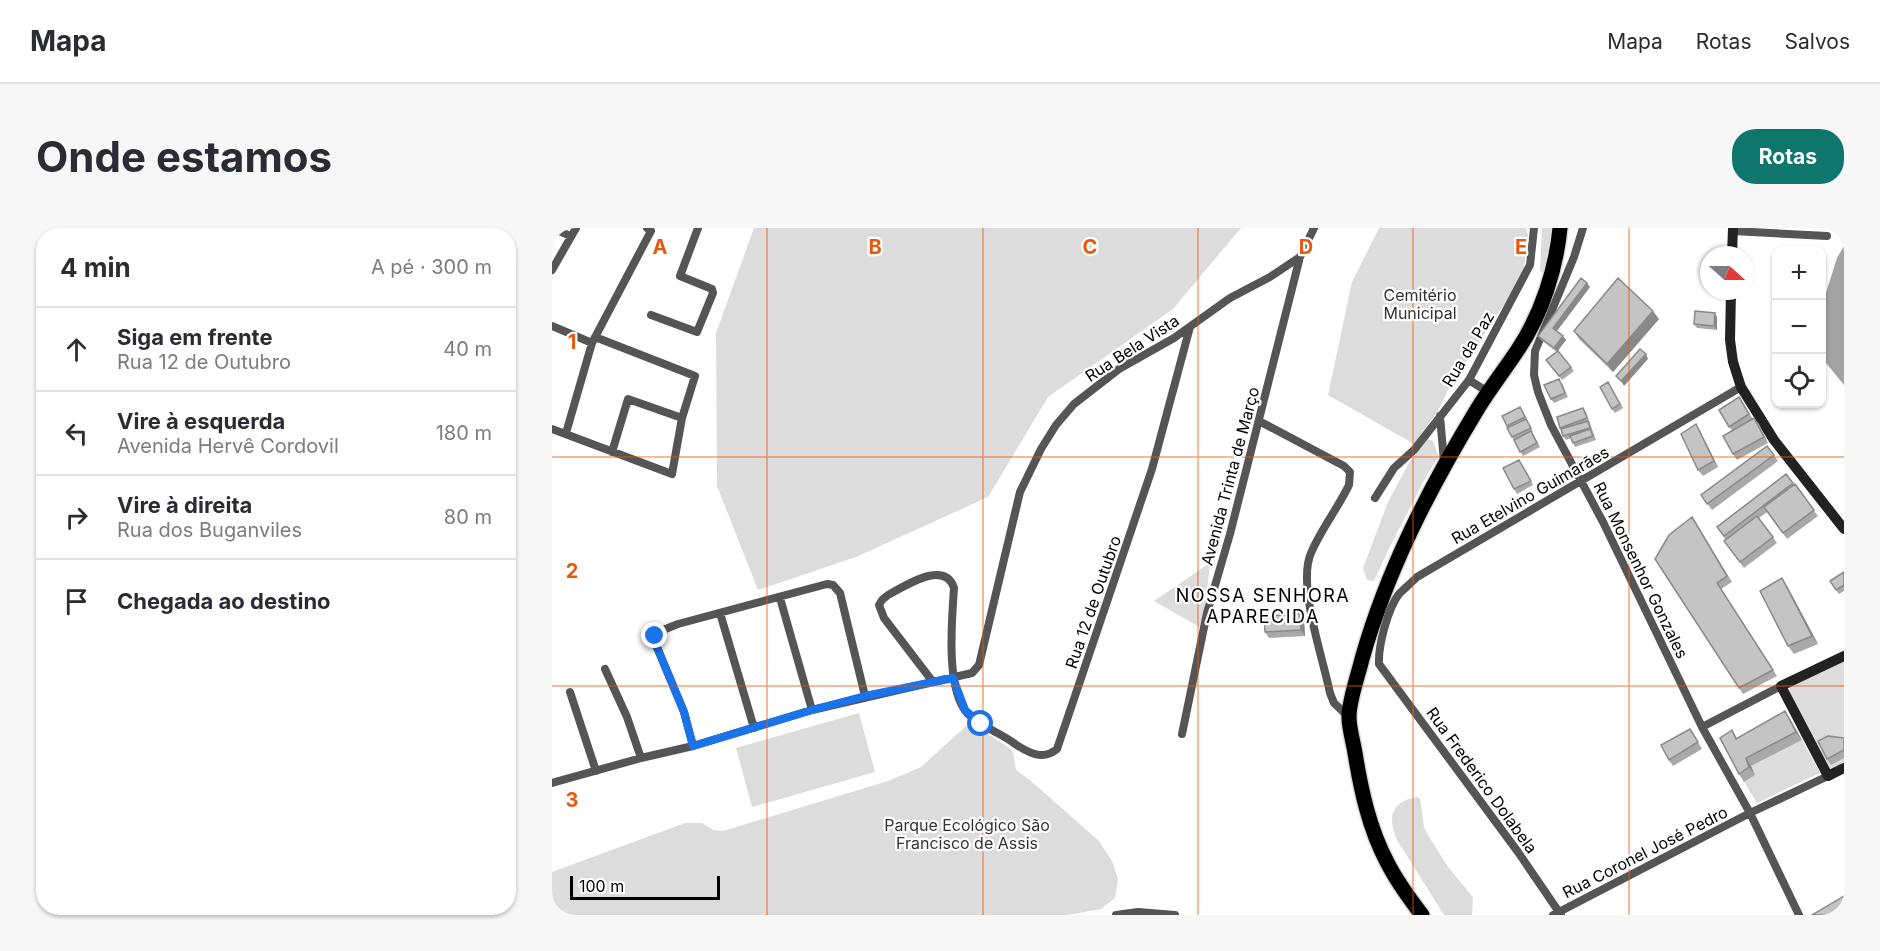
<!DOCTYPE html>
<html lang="pt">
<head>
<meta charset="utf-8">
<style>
  body { margin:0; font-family:Inter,sans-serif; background:#f7f7f7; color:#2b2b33 }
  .controls { position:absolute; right:18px; top:18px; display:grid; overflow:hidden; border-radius:12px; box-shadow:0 2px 4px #0004 }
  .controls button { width:54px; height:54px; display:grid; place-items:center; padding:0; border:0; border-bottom:2px solid #e1e1e2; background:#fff; color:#2b2b33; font:30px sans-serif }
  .compass { position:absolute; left:1148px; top:18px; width:54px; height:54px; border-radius:50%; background:#fff; box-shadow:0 2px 4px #0004; rotate:111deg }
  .scale { position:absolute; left:18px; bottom:15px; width:150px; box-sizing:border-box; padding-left:6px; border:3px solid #000; border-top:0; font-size:16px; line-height:21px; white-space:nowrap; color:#000; -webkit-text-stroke:4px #fff; paint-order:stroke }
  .stop { position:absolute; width:18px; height:18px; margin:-14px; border:4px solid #1a73e8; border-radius:50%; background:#fff }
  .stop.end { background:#1a73e8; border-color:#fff; box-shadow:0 2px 6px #0008 }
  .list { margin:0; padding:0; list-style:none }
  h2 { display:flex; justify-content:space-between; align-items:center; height:78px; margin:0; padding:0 24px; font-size:26px }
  h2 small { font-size:20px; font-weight:400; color:#7c7c81 }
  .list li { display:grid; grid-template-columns:39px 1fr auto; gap:18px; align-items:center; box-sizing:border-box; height:84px; padding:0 24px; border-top:2px solid #e1e1e2 }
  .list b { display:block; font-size:22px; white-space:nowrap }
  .list p { margin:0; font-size:20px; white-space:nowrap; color:#7c7c81 }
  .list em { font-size:20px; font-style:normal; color:#7c7c81 }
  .icon { flex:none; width:33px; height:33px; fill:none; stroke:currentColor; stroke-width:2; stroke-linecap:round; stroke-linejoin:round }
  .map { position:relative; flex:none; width:1292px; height:687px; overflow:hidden; border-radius:24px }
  header { display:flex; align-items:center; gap:36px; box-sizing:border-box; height:84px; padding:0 30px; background:#fff; border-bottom:2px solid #e1e1e2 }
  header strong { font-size:28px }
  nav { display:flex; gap:33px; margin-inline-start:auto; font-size:21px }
  .intro { display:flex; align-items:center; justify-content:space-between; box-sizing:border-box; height:144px; padding:0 36px }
  h1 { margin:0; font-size:42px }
  .button { padding:15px 27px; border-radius:24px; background:#0f766e; color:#fff; font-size:21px; font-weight:700 }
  main { display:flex; gap:36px; padding:0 36px }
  aside { flex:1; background:#fff; border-radius:24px; box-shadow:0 2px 4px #0004 }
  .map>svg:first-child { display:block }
  .green { fill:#dcdcdc }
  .water { fill:#a3a3a3 }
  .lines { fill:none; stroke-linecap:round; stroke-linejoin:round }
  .highway-casing { stroke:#dbdbdb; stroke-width:18 }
  .street { stroke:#555; stroke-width:8 }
  .secondary { stroke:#222; stroke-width:10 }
  .highway { stroke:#000; stroke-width:15 }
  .wall { fill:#a9a9a9 }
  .shaded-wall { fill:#898989 }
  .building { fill:#c4c4c4; stroke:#898989; stroke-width:1.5 }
  .route { stroke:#1a73e8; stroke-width:8 }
  .grid { fill:none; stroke:#e8590c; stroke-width:1.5; stroke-opacity:0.55 }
  .labels { text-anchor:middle; stroke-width:4.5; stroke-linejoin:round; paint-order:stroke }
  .park-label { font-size:16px; fill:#333; stroke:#fff }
  .street-label { font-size:16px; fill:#000; stroke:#fff }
  .neighbourhood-label { font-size:18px; letter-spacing:1.5px; fill:#000; stroke:#fff }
  .grid-label { font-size:20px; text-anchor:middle; font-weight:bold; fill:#e8590c; stroke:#fff; stroke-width:4.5; stroke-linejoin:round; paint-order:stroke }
</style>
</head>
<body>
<header>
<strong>Mapa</strong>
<nav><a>Mapa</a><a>Rotas</a><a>Salvos</a></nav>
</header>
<div class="intro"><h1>Onde estamos</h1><a class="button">Rotas</a></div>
<main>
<aside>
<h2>4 min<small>A pé · 300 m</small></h2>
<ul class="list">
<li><svg class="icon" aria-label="ahead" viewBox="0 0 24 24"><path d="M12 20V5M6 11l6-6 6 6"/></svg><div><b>Siga em frente</b><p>Rua 12 de Outubro</p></div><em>40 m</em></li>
<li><svg class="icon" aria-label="left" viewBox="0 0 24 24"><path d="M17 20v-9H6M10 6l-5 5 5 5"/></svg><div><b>Vire à esquerda</b><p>Avenida Hervê Cordovil</p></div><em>180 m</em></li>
<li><svg class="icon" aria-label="right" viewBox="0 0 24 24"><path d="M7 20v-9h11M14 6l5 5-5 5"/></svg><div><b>Vire à direita</b><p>Rua dos Buganviles</p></div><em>80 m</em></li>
<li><svg class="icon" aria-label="arrive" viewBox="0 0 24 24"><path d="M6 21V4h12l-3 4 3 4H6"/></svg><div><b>Chegada ao destino</b></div></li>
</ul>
</aside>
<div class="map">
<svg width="1292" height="687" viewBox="0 0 1292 687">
  <rect width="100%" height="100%" fill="#fff"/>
  <path class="green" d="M 202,0 L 689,0 L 621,81 L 496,169 L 436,269 L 304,329 L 206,362 L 165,258 L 164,105 Z
    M 827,0 L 974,0 L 976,7 L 972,40 L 957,69 L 897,160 L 886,183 L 862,216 L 776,167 L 800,54 Z
    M 990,0 L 1003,0 L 993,45 L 988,43 Z
    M 876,211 L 881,213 L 887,229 C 874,246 865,267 855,286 C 843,308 832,330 822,353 L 815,352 L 811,340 L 836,274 L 857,235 Z
    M 658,335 L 651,401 L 602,373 Z
    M 1292,428 L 1292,538 L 1278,546 L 1239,470 L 1237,456 Z
    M 307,485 L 323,544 L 200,579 L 184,520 Z
    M 422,497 L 458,520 L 461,525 L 464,542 L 479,553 L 547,613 L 560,633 L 566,651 L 563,670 L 549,681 L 516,687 L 0,687 L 0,644 L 133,595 L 150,595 L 161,602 L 171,603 L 336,553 L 369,539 L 414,498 Z
    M 1250,512 L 1268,545 L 1205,575 L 1192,554 L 1203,547 L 1199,538 Z
    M 865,569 L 868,571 L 872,599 L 876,607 L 896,639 L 921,669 L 920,687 L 892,687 L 845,612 C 835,589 839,574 865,569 Z"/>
  <path class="water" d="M 1292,18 L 1292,157 L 1270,130 L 1270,77 L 1285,30 Z"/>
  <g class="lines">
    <g class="highway-casing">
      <path id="highway" d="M 870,687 C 857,670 844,652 835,634 C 817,600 809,562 803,525 C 801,513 797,500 797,489 C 797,472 806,448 810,431 C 835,342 878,259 926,180 C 939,159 954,140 967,120 C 990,85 1004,41 1008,0"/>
    </g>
    <path class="street" d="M 1,0 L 18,8
      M 1031,0 L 1022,29 L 983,123 L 982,147 L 986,164 L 999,197 L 1051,294 L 1150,499 L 1198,585 L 1247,687
      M 1181,3 L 1275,8
      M 0,42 L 24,0
      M 99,87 L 145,104 L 161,65 L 160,61 L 128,48 L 146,0
      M 0,98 L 40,115
      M 917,152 L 936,164
      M 888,188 L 892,234
      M 707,193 L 792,238 L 798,244 L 797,257 C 786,280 769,301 759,325 C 745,357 771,430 778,465 L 782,475 L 797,489
      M 0,201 L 120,246 L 130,190 L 143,148 L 43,109
      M 14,205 L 40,115 L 99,3 L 95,0
      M 60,224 L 76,171 L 130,190
      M 823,270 L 842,240 L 862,222 L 917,152 L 978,37 L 982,0
      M 228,370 L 260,482
      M 168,385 L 202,500
      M 53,441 L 75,489 L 89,530
      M 381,454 L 332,390 L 327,377 L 330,372 L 336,367 C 353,358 393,331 402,360 C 400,391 393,462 416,486 C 429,499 449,505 463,516 C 477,525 491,533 505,521 L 600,241 L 638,99
      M 18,464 L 44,543
      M 1150,499 L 1229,458
      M 630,506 L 655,385 L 678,306 L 748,29 L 762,0
      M 141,518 L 132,484 L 102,412 L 106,404 L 126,396 L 275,356 L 281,357 L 288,365 L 313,468
      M 0,555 L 89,530 L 141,518 L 260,482 L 420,445 L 427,437 L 468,264 L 489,221 L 504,197 L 522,176 L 567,141 L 622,110 L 678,70 L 718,49 L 748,29
      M 564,687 L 586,684 L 623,687
      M 1001,687 L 1198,585 L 1276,548
      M 1009,687 L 966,624 L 827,436 C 826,418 836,380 847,366 C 853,360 859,355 865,349 L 1189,159"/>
    <path class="secondary" d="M 1180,27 L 1181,0
      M 1179,63 L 1178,112 L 1181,134 L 1189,159 L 1222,212 L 1292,301
      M 1292,428 L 1229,458 L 1276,548 L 1292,540"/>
    <use href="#highway" class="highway"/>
  </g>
  <path class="wall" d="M 1038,59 L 1005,103 L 1014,112 L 1005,123 L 1006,123 L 1022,143 L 1010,152 L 994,132 L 1005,124 L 989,112 L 986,108 Z
    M 1165,89 L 1165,102 L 1145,100 L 1142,96 Z
    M 1107,91 L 1061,144 L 1027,111 L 1022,103 Z
    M 1010,155 L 1016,169 L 1002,175 L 999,171 Z
    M 1059,159 L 1071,180 L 1063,185 L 1060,181 Z
    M 1191,176 L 1201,191 L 1202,190 L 1207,196 L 1216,215 L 1185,232 L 1181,226 L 1180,203 L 1167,182 Z
    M 1031,180 L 1034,184 L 1044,212 L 1023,219 L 1019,210 L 1014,212 L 1011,208 L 1005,189 Z
    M 971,183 L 981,204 L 980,204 L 988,219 L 971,228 L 960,209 L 950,188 Z
    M 1148,203 L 1166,239 L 1151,248 L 1146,242 Z
    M 1215,218 L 1226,233 L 1160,282 L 1149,267 Z
    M 967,232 L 981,257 L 965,266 L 962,261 Z
    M 1234,246 L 1266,288 L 1235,311 L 1215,284 L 1207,290 L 1225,315 L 1192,340 L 1172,313 L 1174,312 L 1165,299 Z
    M 1144,295 L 1180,354 L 1169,361 L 1225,448 L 1191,466 L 1103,331 Z
    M 1292,344 L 1292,363 L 1287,366 L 1284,362 Z
    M 1235,358 L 1266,416 L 1242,426 L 1236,418 Z
    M 748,386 L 752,392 L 753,408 L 717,410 L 713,404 Z
    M 1238,491 L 1250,512 L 1199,538 L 1203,547 L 1192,554 L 1187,546 L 1180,502 L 1185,510 Z
    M 1138,501 L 1150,521 L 1121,538 L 1117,532 Z
    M 1292,510 L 1292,530 L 1279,537 L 1275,531 Z"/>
  <path class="shaded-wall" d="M 1035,55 L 1038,59 L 1004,104 L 1001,100 Z
    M 1101,83 L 1107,91 L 1061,144 L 1055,136 Z
    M 1163,85 L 1165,89 L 1165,102 L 1162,98 Z
    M 1011,108 L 1014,112 L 1005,124 L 1002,120 Z
    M 1094,126 L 1096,131 L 1072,158 L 1069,153 Z
    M 1144,196 L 1148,203 L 1166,239 L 1162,233 Z
    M 1230,350 L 1235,358 L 1266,416 L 1260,408 Z
    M 748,386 L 752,392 L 753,408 L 749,402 Z
    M 1233,483 L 1238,491 L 1250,512 L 1244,504 Z
    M 1194,530 L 1199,538 L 1203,547 L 1197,539 Z
    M 1292,673 L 1292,687 L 1287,687 Z"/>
  <path class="building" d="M 1029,50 L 1035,55 L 1001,100 L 1011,108 L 1002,120 L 986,108 Z
    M 1066,50 L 1101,83 L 1055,136 L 1022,103 Z
    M 1143,83 L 1163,85 L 1162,98 L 1142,96 Z
    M 1088,121 L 1094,126 L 1069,153 L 1064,148 Z
    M 1006,123 L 1019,139 L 1007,148 L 994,132 Z
    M 1007,151 L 1013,165 L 999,171 L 992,157 Z
    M 1056,154 L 1068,176 L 1060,181 L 1048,159 Z
    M 1187,169 L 1197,186 L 1177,199 L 1167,182 Z
    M 968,179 L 973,189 L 955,198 L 950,188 Z
    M 1031,180 L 1035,190 L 1008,200 L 1005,189 Z
    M 1202,190 L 1212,209 L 1181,226 L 1171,208 Z
    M 974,191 L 979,200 L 960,209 L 955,200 Z
    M 1036,193 L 1038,200 L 1011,208 L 1009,201 Z
    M 1144,196 L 1162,233 L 1146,242 L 1129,206 Z
    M 1038,201 L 1041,208 L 1021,215 L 1018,208 Z
    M 979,203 L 985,215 L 968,224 L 962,212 Z
    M 1215,218 L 1222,227 L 1155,276 L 1149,267 Z
    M 967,232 L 979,253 L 962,261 L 951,240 Z
    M 1234,246 L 1241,255 L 1172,308 L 1165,299 Z
    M 1243,256 L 1262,282 L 1231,305 L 1212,279 Z
    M 1205,288 L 1221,309 L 1188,334 L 1172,313 Z
    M 1140,289 L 1175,348 L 1165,355 L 1221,442 L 1187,460 L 1103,331 L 1117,307 Z
    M 1292,344 L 1292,357 L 1284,362 L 1278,353 Z
    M 1230,350 L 1260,408 L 1236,418 L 1208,363 Z
    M 748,386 L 749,402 L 713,404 L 712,388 Z
    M 1233,483 L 1244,504 L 1194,530 L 1197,539 L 1187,546 L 1168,510 L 1180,502 L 1184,511 Z
    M 1138,501 L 1146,514 L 1117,532 L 1109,517 Z
    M 1276,508 L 1292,510 L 1292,522 L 1275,531 L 1266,513 Z
    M 1292,668 L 1292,673 L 1287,687 L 1260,687 Z"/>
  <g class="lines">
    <path class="route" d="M 103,408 L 102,412 L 132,484 L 141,518 L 260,482 L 313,468 L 401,450 L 413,482 L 429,496"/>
  </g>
  <path class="grid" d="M 215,0 L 215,687M 431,0 L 431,687M 646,0 L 646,687M 861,0 L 861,687M 1077,0 L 1077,687M 0,229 L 1292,229M 0,458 L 1292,458"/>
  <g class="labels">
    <g class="park-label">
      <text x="868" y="73">Cemitério<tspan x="868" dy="18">Municipal</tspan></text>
      <text x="415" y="603">Parque Ecológico São<tspan x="415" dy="18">Francisco de Assis</tspan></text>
    </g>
    <g class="street-label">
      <text transform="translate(580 120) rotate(-33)" y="6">Rua Bela Vista</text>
      <text transform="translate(916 121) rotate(-59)" y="6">Rua da Paz</text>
      <text transform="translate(678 248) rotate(-75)" y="6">Avenida Trinta de Março</text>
      <text transform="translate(978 267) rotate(-30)" y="6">Rua Etelvino Guimarães</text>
      <text transform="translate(1089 342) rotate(64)" y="6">Rua Monsenhor Gonzales</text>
      <text transform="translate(541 374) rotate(-71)" y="6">Rua 12 de Outubro</text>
      <text transform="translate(930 552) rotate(54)" y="6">Rua Frederico Dolabela</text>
      <text transform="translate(1093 624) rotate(-27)" y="6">Rua Coronel José Pedro</text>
    </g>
    <g class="neighbourhood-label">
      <text x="711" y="374">NOSSA SENHORA<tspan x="711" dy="21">APARECIDA</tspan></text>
    </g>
  </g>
  <g class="grid-label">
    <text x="108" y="26">A</text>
    <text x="323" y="26">B</text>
    <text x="538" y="26">C</text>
    <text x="754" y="26">D</text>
    <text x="969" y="26">E</text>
    <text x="20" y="121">1</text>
    <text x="20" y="350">2</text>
    <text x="20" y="579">3</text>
  </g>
</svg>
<div class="controls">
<button>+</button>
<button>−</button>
<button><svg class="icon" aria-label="locate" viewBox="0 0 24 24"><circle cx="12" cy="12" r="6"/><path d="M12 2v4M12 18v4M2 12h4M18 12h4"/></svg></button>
</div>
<svg class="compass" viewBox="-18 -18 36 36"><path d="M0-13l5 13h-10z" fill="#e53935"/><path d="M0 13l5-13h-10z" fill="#7c7c81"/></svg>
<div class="scale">100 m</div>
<div class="stop" style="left:429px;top:496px"></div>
<div class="stop end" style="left:103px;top:408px"></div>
</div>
</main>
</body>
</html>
